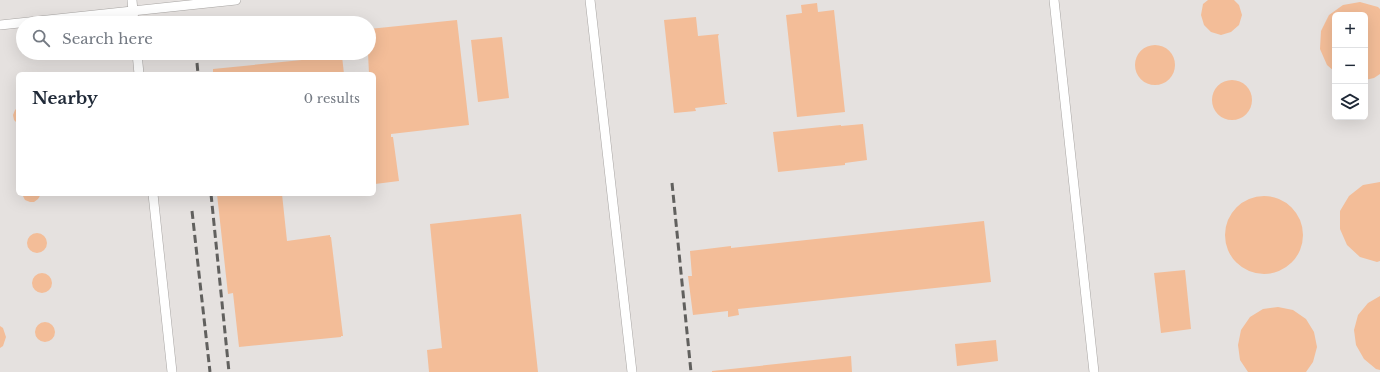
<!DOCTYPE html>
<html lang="en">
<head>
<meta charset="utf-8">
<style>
  body { margin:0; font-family:"Libre Baskerville",serif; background:#f2f2f3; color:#1f2937 }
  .controls { position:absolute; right:12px; top:12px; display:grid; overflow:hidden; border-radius:6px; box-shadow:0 4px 16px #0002 }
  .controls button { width:36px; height:36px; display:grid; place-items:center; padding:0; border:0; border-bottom:1px solid #e0e1e3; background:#fff; color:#1f2937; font:20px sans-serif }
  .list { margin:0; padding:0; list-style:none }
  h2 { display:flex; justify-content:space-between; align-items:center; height:52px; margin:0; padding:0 16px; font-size:17px }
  h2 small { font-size:13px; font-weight:400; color:#747a83 }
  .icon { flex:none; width:22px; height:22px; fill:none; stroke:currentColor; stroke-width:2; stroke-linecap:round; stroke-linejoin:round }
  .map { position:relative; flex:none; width:1380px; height:372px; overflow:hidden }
  .search { position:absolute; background:#fff; box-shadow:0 4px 16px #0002; left:16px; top:16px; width:360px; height:44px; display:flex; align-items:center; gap:10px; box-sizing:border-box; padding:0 14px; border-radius:22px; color:#747a83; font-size:15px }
  .panel { position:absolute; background:#fff; box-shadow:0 4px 16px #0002; left:16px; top:72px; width:360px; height:124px; border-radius:6px }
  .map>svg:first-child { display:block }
  .building { fill:#f3bd98 }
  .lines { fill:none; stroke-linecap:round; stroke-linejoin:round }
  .lane-casing { stroke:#a8a5a3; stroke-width:10 }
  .lane { stroke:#fff; stroke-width:9 }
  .rail { stroke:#61605e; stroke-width:3; stroke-dasharray:8 4; stroke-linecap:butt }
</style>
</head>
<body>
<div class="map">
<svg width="1380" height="372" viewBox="0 0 1380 372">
  <rect width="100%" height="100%" fill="#e5e1df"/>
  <path class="building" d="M 1208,0 L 1234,0 L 1239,5 L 1242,15 L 1239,25 L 1231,32 L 1221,35 L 1211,32 L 1204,25 L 1201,15 L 1203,4 Z
    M 1360,2 L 1378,7 L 1380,9 L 1380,74 L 1374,78 L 1365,80 L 1365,15 L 1335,15 L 1335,72 L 1327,65 L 1320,49 L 1321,31 L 1329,15 L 1343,5 Z
    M 817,3 L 818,12 L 834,10 L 845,112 L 797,117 L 786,15 L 802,13 L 801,5 Z
    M 696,17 L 698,36 L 719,34 L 718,36 L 725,103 L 727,103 L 727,104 L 695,108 L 696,111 L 674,113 L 664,20 Z
    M 457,20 L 469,125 L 391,134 L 391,137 L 393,137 L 399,181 L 375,184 L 374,74 L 369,74 L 368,53 L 369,53 L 369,29 Z
    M 502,37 L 509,98 L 478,102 L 471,40 Z
    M1135 65a20 20 0 1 1 40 0a20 20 0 1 1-40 0Z
    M 342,56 L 344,74 L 213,74 L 213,69 Z
    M1212 100a20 20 0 1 1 40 0a20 20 0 1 1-40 0Z
    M 18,107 L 18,124 L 14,120 L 13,115 L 15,110 Z
    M 863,124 L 867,160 L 845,163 L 845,165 L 778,172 L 773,132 L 841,125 L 841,126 Z
    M 1380,182 L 1380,261 L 1377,262 L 1360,257 L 1347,245 L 1340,229 L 1340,211 L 1349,196 L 1363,185 Z
    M 22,194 L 41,194 L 38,199 L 34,202 L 30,202 L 25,200 Z
    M 217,194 L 282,194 L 287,241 L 330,235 L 330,237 L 331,237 L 343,336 L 341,336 L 341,337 L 239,347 L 233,293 L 228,294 Z
    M1225 235a39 39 0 1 1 78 0a39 39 0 1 1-78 0Z
    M 521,214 L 538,372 L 429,372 L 427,350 L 442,348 L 430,224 Z
    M 984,221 L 991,282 L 738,309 L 739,315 L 728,317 L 728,311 L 693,315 L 688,276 L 692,276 L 690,251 L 731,246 L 731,248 Z
    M27 243a10 10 0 1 1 20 0a10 10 0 1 1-20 0Z
    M 1185,270 L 1191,329 L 1161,333 L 1154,273 Z
    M32 283a10 10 0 1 1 20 0a10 10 0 1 1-20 0Z
    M 1380,296 L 1380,370 L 1376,369 L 1364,359 L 1356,345 L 1354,330 L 1358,315 L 1368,303 Z
    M 1278,307 L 1293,310 L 1306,319 L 1314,332 L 1317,347 L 1313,362 L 1306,372 L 1248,372 L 1240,360 L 1238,345 L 1241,330 L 1250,317 L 1263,309 Z
    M35 332a10 10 0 1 1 20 0a10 10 0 1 1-20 0Z
    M 0,326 L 3,328 L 6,337 L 3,346 L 0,348 Z
    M 996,340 L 998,361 L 957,366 L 955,344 Z
    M 851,356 L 852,372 L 712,372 L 712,371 Z"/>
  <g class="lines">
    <g class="lane-casing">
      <path id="lane" d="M 132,0 L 134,23
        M 590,0 L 632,372
        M 1054,0 L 1094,372
        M 0,25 L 236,0
        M 137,53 L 139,74
        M 153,194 L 172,372"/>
    </g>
    <use href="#lane" class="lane"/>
    <path class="rail" d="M 197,63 L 198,74
      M 672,183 L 691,372
      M 211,194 L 229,372
      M 192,211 L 210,372"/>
  </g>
</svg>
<div class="controls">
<button>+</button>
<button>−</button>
<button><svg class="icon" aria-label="layers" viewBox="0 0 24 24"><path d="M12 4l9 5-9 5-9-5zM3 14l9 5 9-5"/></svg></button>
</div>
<div class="search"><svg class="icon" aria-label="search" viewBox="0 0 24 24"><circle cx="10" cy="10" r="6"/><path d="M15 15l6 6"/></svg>Search here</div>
<section class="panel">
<h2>Nearby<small>0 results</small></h2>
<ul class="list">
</ul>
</section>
</div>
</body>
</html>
